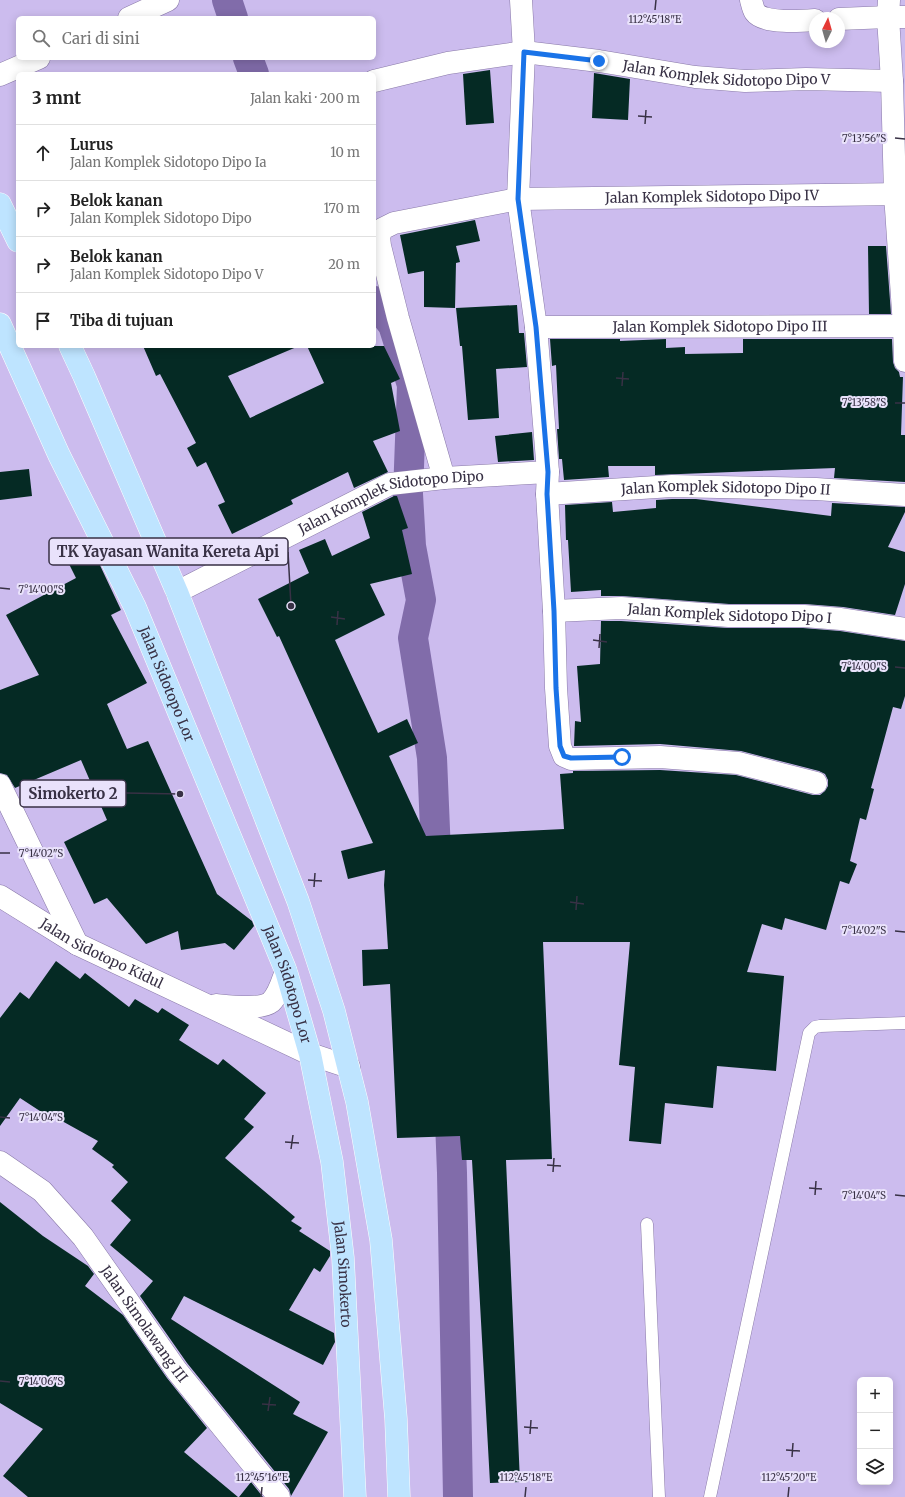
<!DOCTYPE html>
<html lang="id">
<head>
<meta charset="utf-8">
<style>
  body { margin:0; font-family:Merriweather,serif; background:#f6f6f6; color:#222 }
  .controls { position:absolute; right:12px; bottom:12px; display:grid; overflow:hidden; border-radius:6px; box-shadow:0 2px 10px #0003 }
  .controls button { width:36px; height:36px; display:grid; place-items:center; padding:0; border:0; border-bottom:1px solid #e0e0e0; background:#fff; color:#222; font:20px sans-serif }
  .compass { position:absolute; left:809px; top:12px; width:36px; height:36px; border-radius:50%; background:#fff; box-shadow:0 2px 10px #0003; rotate:5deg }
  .stop { position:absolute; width:12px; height:12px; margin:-9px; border:3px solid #1a73e8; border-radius:50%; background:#fff }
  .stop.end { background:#1a73e8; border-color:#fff; box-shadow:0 1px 4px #0008 }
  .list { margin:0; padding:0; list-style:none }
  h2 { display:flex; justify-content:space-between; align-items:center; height:52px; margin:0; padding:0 16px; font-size:17px }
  h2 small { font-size:13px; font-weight:400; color:#767676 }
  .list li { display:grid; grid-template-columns:26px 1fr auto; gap:12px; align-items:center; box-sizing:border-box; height:56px; padding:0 16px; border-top:1px solid #e0e0e0 }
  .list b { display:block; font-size:15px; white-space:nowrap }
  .list p { margin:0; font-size:13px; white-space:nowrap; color:#767676 }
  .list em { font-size:13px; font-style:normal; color:#767676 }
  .icon { flex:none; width:22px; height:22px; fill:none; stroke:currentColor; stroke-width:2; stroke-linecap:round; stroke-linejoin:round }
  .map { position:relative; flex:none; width:905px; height:1497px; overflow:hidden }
  .search { position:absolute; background:#fff; box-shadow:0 2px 10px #0003; left:16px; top:16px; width:360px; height:44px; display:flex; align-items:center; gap:10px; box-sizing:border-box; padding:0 14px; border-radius:6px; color:#767676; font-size:15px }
  .panel { position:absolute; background:#fff; box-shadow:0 2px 10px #0003; left:16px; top:72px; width:360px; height:276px; border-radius:6px }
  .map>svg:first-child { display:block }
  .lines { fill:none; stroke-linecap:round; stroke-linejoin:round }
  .canal { stroke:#816caa; stroke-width:30 }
  .building { fill:#052a24 }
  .service-casing { stroke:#8979a8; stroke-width:13 }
  .minor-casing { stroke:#8979a8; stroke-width:23 }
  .trunk-casing { stroke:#fff; stroke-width:23 }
  .service { stroke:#fff; stroke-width:12 }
  .minor { stroke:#fff; stroke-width:22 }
  .trunk { stroke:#bee4ff; stroke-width:22 }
  .route { stroke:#1a73e8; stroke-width:5 }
  .ticks { fill:none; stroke:#383145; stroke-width:1.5 }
  .labels { text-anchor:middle; stroke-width:4; stroke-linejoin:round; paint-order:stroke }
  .street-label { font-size:14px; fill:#383145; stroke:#e9e2fb }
  .ticks-label { font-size:10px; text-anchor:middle; fill:#383145; stroke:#e9e2fb; stroke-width:4; stroke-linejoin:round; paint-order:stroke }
  .leader { fill:none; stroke:#383145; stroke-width:1.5 }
  .callout-dot { fill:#383145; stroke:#e9e2fb; stroke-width:1.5 }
  .callout { fill:#e9e2fb; stroke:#383145; stroke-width:1.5 }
  .callout-label { font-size:15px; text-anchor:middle; font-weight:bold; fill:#383145 }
</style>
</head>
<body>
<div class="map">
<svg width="905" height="1497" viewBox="0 0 905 1497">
  <rect width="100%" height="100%" fill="#ccbcee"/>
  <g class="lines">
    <path class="canal" d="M 227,0 L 233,18
      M 248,58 L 254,74
      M 374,301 L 393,325 L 412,385 L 408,494 L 411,546 L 421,600 L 413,638 L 432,758 L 437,877
      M 449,1095 L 452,1173 L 458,1497"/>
  </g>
  <path class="building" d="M 490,70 L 494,123 L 466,125 L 463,74 Z
    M 594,73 L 630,79 L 628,120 L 592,118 Z
    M 475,220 L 480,241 L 456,246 L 460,262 L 456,263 L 455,308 L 424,307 L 424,271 L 408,274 L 400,235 Z
    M 868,246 L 886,246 L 891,314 L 869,314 Z
    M 517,305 L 519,333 L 524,333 L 527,367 L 496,369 L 499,418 L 468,420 L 462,346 L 460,346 L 456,308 Z
    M 550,339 L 620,339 L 620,341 L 666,339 L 666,348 L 685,347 L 685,354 L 743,353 L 743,339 L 892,339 L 893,362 L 895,368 L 899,372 L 900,377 L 903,377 L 901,435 L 905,435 L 905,482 L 834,478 L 835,468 L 655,475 L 655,466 L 608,466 L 609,477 L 564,480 L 562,459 L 559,459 L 557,429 L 559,429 L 556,365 L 552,366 Z
    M 143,346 L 299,346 L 228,376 L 250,418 L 324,383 L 307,346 L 384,346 L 400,379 L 391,383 L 400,431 L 373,441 L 388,472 L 354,488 L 348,472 L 291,500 L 293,504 L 232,534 L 218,505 L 225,502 L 206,462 L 197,467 L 187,448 L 196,443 L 160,374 L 156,376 Z
    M 532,432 L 534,460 L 498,462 L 495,436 Z
    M 29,469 L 32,496 L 0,500 L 0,472 Z
    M 394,496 L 397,496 L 408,528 L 402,530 L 412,574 L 370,584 L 385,615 L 335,640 L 378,733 L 407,719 L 418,743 L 389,756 L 426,836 L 564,829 L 560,774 L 573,773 L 573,771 L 660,770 L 736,775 L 813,795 L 820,795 L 825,791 L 828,786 L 828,780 L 825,774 L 819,771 L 741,751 L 660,744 L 574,746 L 575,721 L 581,722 L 577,666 L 600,664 L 601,621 L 621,621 L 728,628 L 803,628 L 840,631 L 905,641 L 905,696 L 901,709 L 893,707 L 871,788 L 874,789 L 866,820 L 860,818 L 850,861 L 857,864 L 849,884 L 840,881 L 826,930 L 785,918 L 782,930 L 762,924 L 747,972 L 784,976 L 776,1071 L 717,1066 L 713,1108 L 665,1103 L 661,1144 L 629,1141 L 635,1067 L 619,1065 L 630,942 L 543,942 L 552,1159 L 506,1160 L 520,1482 L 490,1483 L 472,1160 L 462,1160 L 460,1136 L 397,1138 L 390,984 L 363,986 L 362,950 L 388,949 L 384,885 L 385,870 L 348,879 L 341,851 L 373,843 L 279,636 L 277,637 L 258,599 L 309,573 L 299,550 L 325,539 L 332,556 L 370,538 L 362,512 Z
    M 672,499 L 696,499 L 831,516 L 832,503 L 905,507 L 905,512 L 888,547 L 905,552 L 905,584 L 895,615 L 843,607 L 805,604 L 729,604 L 622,596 L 601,596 L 601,590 L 571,592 L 568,540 L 566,540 L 565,505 L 612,502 L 613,512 L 656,508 L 656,500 Z
    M 90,544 L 121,610 L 111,615 L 147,683 L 107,704 L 127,749 L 148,741 L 217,894 L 252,921 L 254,926 L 234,950 L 225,943 L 181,950 L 178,931 L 146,944 L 107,898 L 94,904 L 64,842 L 107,820 L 81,760 L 15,788 L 7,775 L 0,773 L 0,690 L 39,675 L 6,615 L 76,578 L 65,556 Z
    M 56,961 L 80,979 L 85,973 L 129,1007 L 135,999 L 158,1013 L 162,1008 L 189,1025 L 179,1040 L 218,1065 L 223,1059 L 266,1093 L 244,1119 L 254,1127 L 225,1158 L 295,1217 L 291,1221 L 302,1228 L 299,1231 L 330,1251 L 330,1256 L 320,1272 L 314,1268 L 289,1310 L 334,1333 L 335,1342 L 323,1365 L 184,1296 L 171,1319 L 300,1402 L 293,1414 L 328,1432 L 291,1496 L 289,1489 L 187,1363 L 140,1296 L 153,1281 L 110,1245 L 131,1220 L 111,1201 L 128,1182 L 112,1167 L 114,1165 L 92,1149 L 98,1141 L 44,1111 L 43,1113 L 20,1098 L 0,1126 L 0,1018 L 20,992 L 29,999 Z
    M 0,1202 L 43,1236 L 88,1266 L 94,1274 L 85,1286 L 123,1315 L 167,1378 L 207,1428 L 184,1452 L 238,1497 L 28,1497 L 3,1476 L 43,1429 L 0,1403 Z
    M 251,1482 L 263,1497 L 239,1497 Z"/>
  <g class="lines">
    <g class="service-casing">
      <path id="service" d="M 647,1224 L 659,1497
        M 710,1497 L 809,1033 L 815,1027 L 820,1026 L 905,1023"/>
    </g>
    <g class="minor-casing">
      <g id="minor">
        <path d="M 521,0 L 524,52 L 518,199 L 536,327 L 548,472 L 547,494 L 554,611 L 556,688 L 560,746 L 564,756 L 571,759 L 660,757 L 738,763 L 816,783"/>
        <path d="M 751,0 C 752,4 753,9 755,12 C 763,24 802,21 815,20"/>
        <path d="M 889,0 L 888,17 L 892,81 L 895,194 L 904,326 L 905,361"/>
        <path d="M 129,18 L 168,0"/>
        <path d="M 839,19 L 888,17 L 905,17"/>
        <path d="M 0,75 L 39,58"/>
        <path id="s1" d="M 374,81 L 448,63 L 524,52 L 599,61 L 695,77 L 745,81 L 806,79 L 892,81"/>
        <path id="s2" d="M 536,327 L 904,326"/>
        <path id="s3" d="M 444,478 L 398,318 L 380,246 L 379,237 L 382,229 L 394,223 L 518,199 L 905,194"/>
        <path id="s4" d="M 547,494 L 672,486 L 816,489 L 905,495"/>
        <path id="s5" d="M 177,592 L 390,484 L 444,478 L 548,472"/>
        <path id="s6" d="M 554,611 L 621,608 L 729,616 L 804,616 L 841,619 L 905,629"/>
        <path d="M 0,785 L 77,944"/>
        <path id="s7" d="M 0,896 L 77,944 L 310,1054 L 349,1067"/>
        <path d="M 216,1005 C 228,1006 261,1010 271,1002 C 279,994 282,982 286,971"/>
        <path id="s8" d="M 0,1162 L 42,1191 L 83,1237 L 177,1371 L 279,1497"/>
      </g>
    </g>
    <g class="trunk-casing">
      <g id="trunk">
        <path d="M 0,204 L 18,241"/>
        <path id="s9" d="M 0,324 L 59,455 L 135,607 L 286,971 L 310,1054 L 332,1162 L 343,1258 L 355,1497"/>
        <path d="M 70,346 L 84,376 L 177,592 L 298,901 L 334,1011 L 357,1102 L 381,1240 L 396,1419 L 399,1497"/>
      </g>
    </g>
    <use href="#service" class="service"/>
    <use href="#minor" class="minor"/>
    <use href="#trunk" class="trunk"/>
  </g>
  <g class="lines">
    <path class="route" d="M 599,61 L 524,52 L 518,199 L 536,327 L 548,472 L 547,494 L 554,611 L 556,688 L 560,746 L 564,756 L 571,758 L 622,757"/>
  </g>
  <path class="ticks" d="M 655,10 L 656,0M 638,116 L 652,117M 645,124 L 646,110M 895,138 L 905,139M 616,378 L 629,379M 622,386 L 623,372M 895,403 L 905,403M 0,588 L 10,589M 331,617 L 345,619M 337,625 L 338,611M 593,640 L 607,642M 599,648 L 600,634M 895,667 L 905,668M 0,853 L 10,853M 308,880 L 322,881M 314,887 L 315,873M 570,902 L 584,904M 576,910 L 577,896M 895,931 L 905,932M 0,1117 L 10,1118M 285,1142 L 299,1143M 291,1149 L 293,1135M 547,1165 L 561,1166M 553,1172 L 554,1158M 809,1188 L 822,1189M 815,1195 L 816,1181M 895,1195 L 905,1196M 0,1381 L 10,1382M 262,1404 L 276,1405M 268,1411 L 270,1397M 524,1427 L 538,1428M 530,1434 L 531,1420M 786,1450 L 800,1451M 792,1457 L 793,1443M 261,1497 L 262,1487M 525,1497 L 526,1487M 788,1497 L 789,1487"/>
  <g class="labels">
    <g class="street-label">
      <text dy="5" stroke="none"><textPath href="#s1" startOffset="357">Jalan Komplek Sidotopo Dipo V</textPath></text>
      <text dy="5" stroke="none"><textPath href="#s3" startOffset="592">Jalan Komplek Sidotopo Dipo IV</textPath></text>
      <text dy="5" stroke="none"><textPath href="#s2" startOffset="184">Jalan Komplek Sidotopo Dipo III</textPath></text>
      <text dy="5" stroke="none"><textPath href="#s4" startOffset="179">Jalan Komplek Sidotopo Dipo II</textPath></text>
      <text dy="5" stroke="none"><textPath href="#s5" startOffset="235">Jalan Komplek Sidotopo Dipo</textPath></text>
      <text dy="5" stroke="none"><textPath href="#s6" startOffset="176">Jalan Komplek Sidotopo Dipo I</textPath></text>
      <text dy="5" stroke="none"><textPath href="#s9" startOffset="397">Jalan Sidotopo Lor</textPath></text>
      <text dy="5" stroke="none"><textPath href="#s7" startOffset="117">Jalan Sidotopo Kidul</textPath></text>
      <text dy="5" stroke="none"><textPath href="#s9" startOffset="721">Jalan Sidotopo Lor</textPath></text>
      <text dy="5" stroke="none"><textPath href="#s9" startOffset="1017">Jalan Simokerto</textPath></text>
      <text dy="5" stroke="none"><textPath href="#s8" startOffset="219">Jalan Simolawang III</textPath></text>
    </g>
  </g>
  <g class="ticks-label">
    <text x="655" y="23">112°45'18"E</text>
    <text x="864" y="142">7°13'56"S</text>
    <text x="864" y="406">7°13'58"S</text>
    <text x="41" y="593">7°14'00"S</text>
    <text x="864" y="670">7°14'00"S</text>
    <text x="41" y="857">7°14'02"S</text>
    <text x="864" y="934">7°14'02"S</text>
    <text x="41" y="1121">7°14'04"S</text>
    <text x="864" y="1199">7°14'04"S</text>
    <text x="41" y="1385">7°14'06"S</text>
    <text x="262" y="1481">112°45'16"E</text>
    <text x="526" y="1481">112°45'18"E</text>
    <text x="789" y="1481">112°45'20"E</text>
  </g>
  <path class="leader" d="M291 606L288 552M180 794L126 793"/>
  <g class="callout-dot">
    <circle cx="291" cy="606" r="4"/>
    <circle cx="180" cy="794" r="4"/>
  </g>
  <g class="callout">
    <rect x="49" y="538" width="239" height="27" rx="4"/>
    <rect x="20" y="780" width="106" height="27" rx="4"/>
  </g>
  <g class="callout-label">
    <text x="168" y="557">TK Yayasan Wanita Kereta Api</text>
    <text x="73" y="799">Simokerto 2</text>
  </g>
</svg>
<div class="controls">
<button>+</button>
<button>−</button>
<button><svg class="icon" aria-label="layers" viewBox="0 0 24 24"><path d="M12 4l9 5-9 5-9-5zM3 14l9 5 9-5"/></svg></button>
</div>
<svg class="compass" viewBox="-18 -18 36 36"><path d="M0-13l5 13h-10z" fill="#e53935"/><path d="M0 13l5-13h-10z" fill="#767676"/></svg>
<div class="stop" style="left:622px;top:757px"></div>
<div class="stop end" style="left:599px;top:61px"></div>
<div class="search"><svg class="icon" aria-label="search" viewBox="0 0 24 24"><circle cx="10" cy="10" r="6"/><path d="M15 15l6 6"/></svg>Cari di sini</div>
<section class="panel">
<h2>3 mnt<small>Jalan kaki · 200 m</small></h2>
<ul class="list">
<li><svg class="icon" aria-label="ahead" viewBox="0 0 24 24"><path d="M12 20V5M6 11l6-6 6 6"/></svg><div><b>Lurus</b><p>Jalan Komplek Sidotopo Dipo Ia</p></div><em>10 m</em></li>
<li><svg class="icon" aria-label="right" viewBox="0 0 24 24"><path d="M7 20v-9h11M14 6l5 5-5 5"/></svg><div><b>Belok kanan</b><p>Jalan Komplek Sidotopo Dipo</p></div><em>170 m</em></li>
<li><svg class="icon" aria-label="right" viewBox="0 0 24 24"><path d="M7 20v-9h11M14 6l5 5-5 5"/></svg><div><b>Belok kanan</b><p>Jalan Komplek Sidotopo Dipo V</p></div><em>20 m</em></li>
<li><svg class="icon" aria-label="arrive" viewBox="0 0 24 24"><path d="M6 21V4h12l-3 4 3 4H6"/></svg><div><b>Tiba di tujuan</b></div></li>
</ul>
</section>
</div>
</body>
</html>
